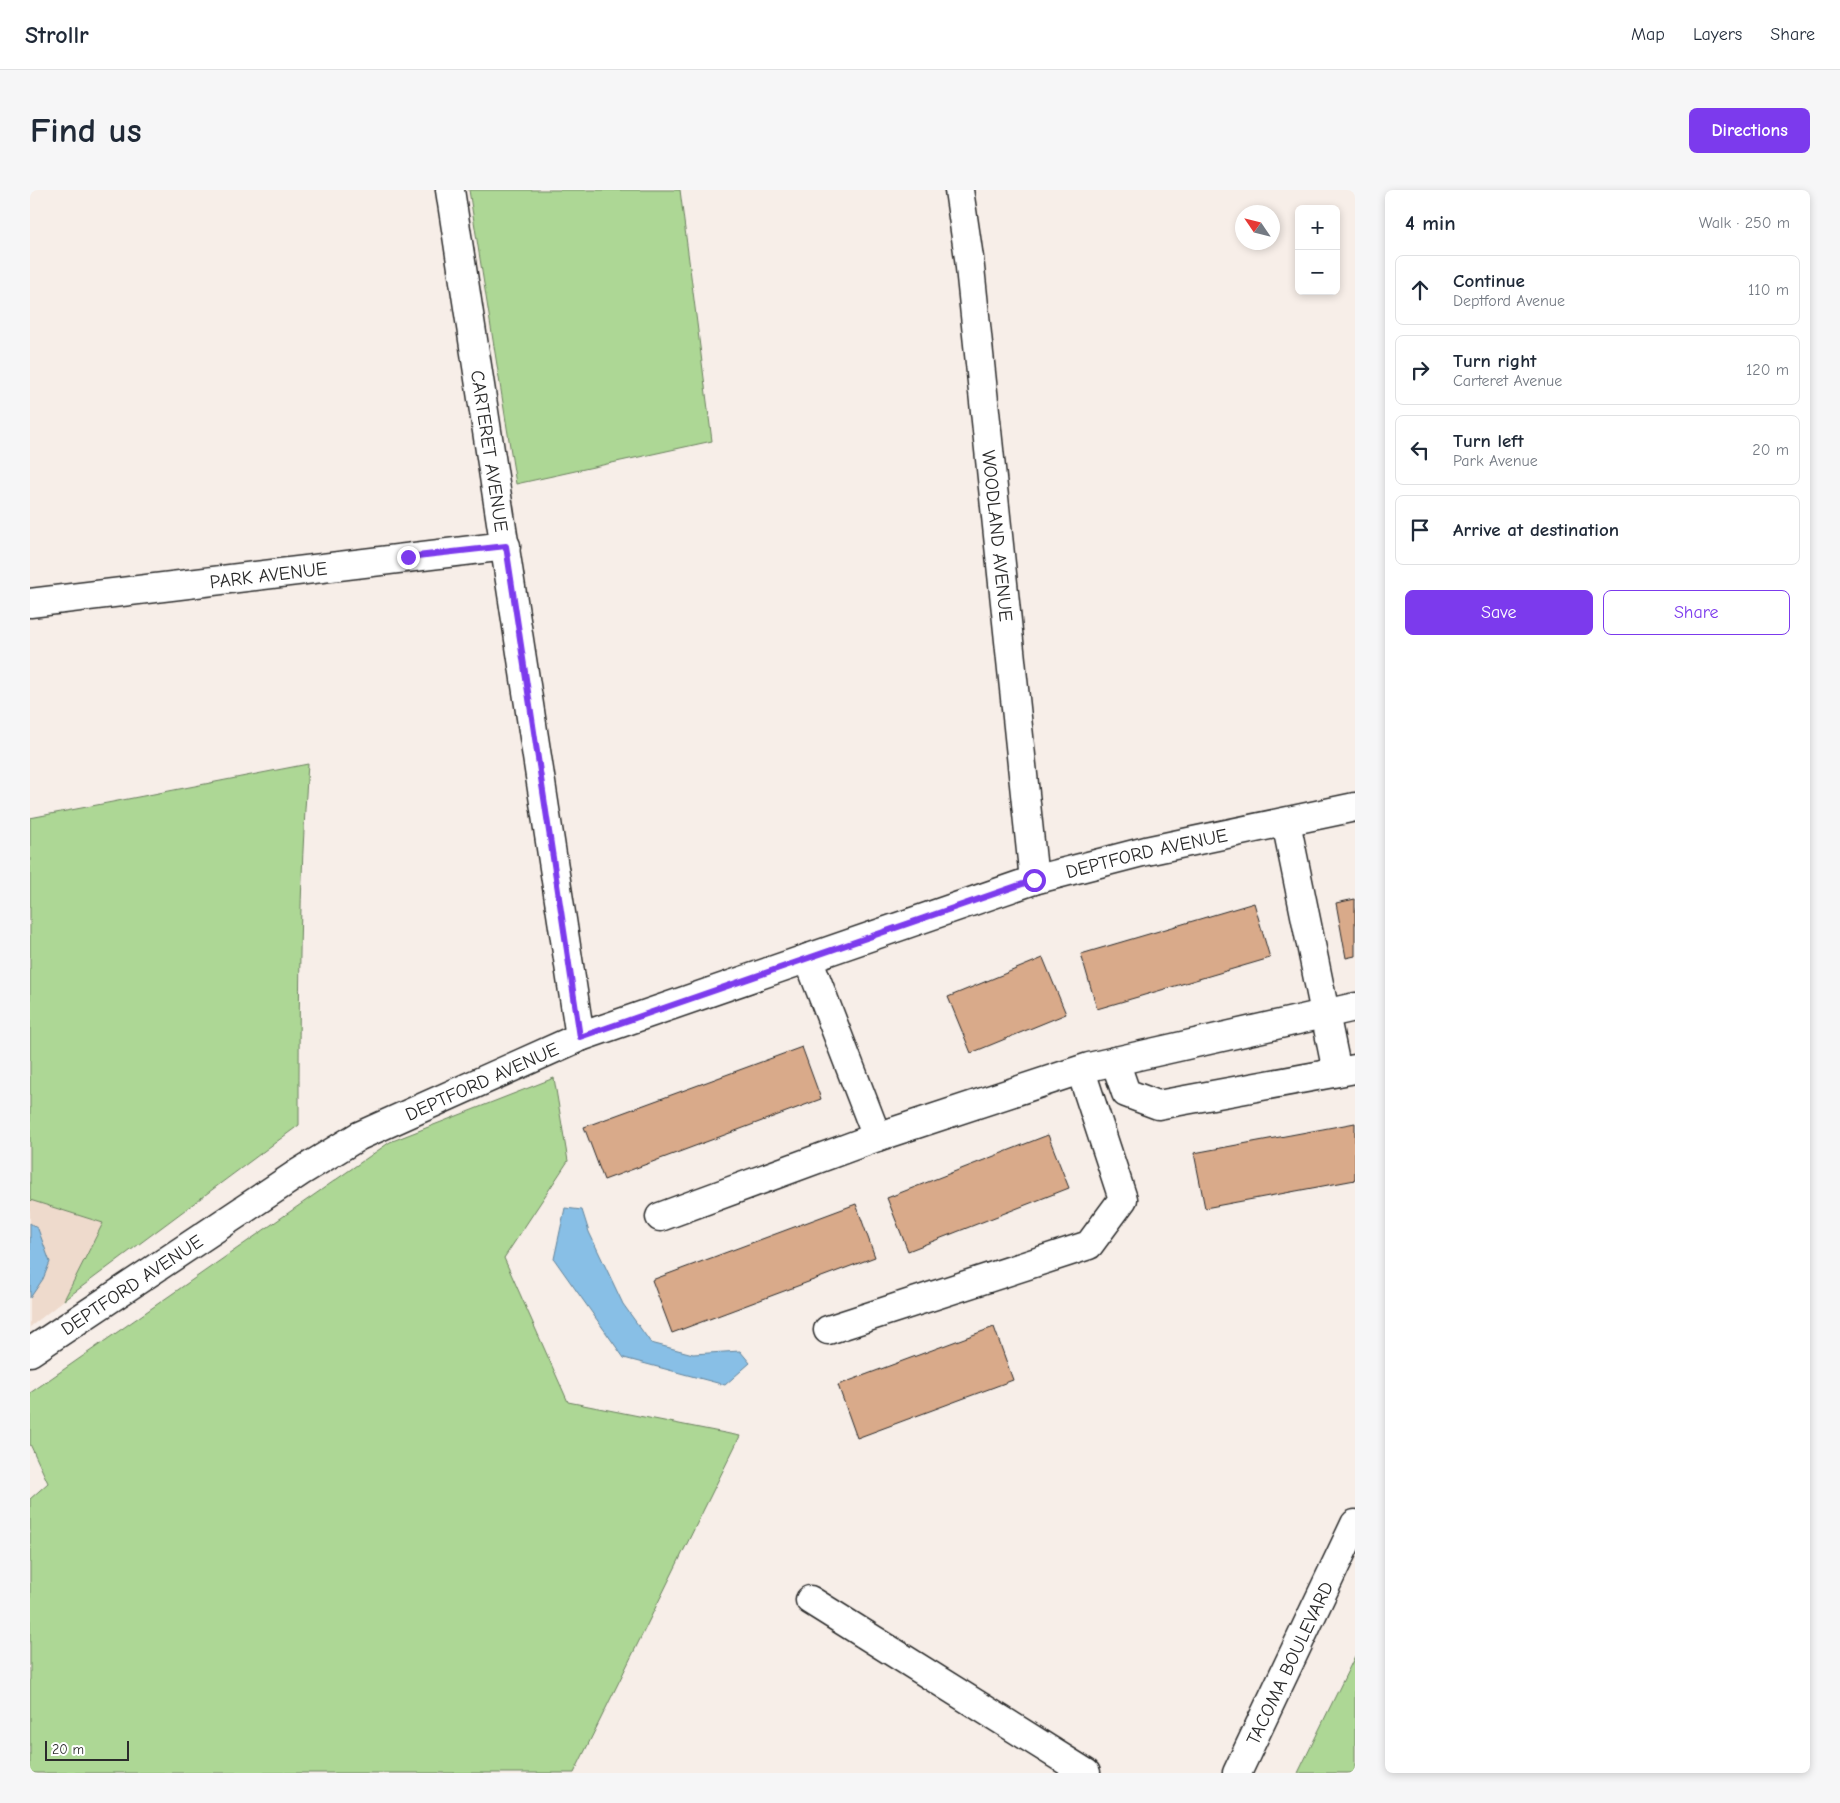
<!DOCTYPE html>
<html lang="en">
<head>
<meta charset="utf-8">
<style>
  body { margin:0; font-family:"Comic Neue",sans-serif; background:#f6f6f7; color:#1f2937 }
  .controls { position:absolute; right:15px; top:15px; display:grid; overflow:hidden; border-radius:8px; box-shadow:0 2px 8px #0003 }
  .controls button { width:45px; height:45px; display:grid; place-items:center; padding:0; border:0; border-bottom:1px solid #e0e1e3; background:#fff; color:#1f2937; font:25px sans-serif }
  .compass { position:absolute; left:1205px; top:15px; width:45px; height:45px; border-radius:50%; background:#fff; box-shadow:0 2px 8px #0003; rotate:305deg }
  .scale { position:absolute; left:15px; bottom:12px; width:84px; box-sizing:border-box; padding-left:5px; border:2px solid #2b2b2b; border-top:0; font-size:14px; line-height:18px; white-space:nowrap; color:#2b2b2b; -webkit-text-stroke:4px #fff; paint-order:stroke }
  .stop { position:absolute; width:15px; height:15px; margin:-11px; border:4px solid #7c3aed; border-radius:50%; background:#fff }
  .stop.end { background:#7c3aed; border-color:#fff; box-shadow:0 1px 5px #0008 }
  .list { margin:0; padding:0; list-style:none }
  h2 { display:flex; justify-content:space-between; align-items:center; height:65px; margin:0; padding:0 20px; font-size:21px }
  h2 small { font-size:16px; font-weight:400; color:#747a83 }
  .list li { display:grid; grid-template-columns:32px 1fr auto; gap:15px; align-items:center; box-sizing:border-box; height:70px; margin:0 10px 10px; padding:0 10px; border:1px solid #e0e1e3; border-radius:8px }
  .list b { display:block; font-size:19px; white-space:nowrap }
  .list p { margin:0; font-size:16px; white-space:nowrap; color:#747a83 }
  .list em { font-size:16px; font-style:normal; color:#747a83 }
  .actions { display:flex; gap:10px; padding:15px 20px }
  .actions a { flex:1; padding:11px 0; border:1px solid #7c3aed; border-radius:8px; text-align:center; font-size:18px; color:#7c3aed }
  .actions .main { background:#7c3aed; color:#fff }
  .icon { flex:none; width:28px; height:28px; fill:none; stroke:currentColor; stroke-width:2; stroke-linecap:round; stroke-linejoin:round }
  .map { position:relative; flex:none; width:1325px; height:1583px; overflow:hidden; border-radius:8px }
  header { display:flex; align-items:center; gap:30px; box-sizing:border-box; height:70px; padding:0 25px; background:#fff; border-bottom:1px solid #e0e1e3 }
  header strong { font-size:24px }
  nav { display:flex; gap:28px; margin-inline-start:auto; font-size:18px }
  .intro { display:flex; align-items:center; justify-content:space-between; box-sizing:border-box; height:120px; padding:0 30px }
  h1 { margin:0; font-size:35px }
  .button { padding:12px 22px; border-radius:8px; background:#7c3aed; color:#fff; font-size:18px; font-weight:700 }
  main { display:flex; gap:30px; padding:0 30px }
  aside { flex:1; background:#fff; border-radius:8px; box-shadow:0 2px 8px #0003 }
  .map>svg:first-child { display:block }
  .built { fill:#eedacc }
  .green { fill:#add795; stroke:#6c8160 }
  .water { fill:#88bfe6; stroke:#63849b }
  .building { fill:#d9aa8a; stroke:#2b2b2b }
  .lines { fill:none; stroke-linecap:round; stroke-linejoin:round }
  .minor-casing { stroke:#2b2b2b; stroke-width:31 }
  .minor { stroke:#fff; stroke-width:28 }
  .route { stroke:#7c3aed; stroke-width:6 }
  .labels { text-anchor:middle; stroke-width:4; stroke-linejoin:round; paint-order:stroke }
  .street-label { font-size:19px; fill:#2b2b2b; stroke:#fff }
</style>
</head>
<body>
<header>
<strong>Strollr</strong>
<nav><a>Map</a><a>Layers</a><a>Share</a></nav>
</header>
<div class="intro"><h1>Find us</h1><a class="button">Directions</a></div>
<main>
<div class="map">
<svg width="1325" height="1583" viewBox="0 0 1325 1583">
  <rect width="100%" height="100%" fill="#f7eee8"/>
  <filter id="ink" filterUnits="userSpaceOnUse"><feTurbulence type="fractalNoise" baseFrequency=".02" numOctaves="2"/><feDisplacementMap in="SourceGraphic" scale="10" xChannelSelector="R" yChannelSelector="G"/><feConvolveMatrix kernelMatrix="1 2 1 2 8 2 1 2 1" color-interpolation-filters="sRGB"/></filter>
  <g filter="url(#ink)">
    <path class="built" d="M 0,1010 L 73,1033 L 34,1110 L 0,1137 Z"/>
    <path class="green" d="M 439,0 L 650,0 L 682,251 L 486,294 Z
      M 278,574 C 269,695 269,814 269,935 L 34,1110 L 73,1033 L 0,1010 L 0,628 Z
      M 524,888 L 538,971 L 474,1068 L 538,1212 L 710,1246 L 544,1583 L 0,1583 L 0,1309 L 18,1293 L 0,1254 L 0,1203 L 360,952 Z
      M 1325,1466 L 1325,1583 L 1268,1583 Z"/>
    <path class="water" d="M 535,1018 L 552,1020 L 559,1042 L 593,1114 L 621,1153 L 663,1164 L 710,1161 L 720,1173 L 695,1195 L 594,1168 L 524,1069 Z
      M 0,1033 L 8,1039 L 20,1072 L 13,1089 L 0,1108 Z"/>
    <path class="building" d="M 1325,709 L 1325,766 L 1316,768 L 1306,713 Z
      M 1224,713 L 1240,768 L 1067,819 L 1051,764 Z
      M 1013,768 L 1036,824 L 941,863 L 918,807 Z
      M 772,857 L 791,909 L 574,990 L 554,937 Z
      M 1325,933 L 1325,990 L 1175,1018 L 1164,963 Z
      M 1018,945 L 1039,998 L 878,1061 L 857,1008 Z
      M 826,1014 L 845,1067 L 642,1143 L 622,1090 Z
      M 964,1137 L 983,1190 L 827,1248 L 808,1195 Z"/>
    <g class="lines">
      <g class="minor-casing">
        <g id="minor">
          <path id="s1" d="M 420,0 L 550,847"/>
          <path id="s2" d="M 929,0 L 939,68 L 1004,690"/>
          <path id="s3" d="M 0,413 L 476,356"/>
          <path d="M 1256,632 L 1307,882"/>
          <path d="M 1085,871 L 1096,903 L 1128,915 L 1325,879"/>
          <path d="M 847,947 L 1059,877 L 1325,817"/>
          <path d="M 630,1027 L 847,947 L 778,768"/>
          <path d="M 798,1140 L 1059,1055 L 1093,1009 L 1051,881"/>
          <path id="s4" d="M 0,1162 L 270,982 L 329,946 L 550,847 L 1004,690 L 1116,661 L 1325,617"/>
          <path d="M 780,1410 L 1056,1583"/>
          <path id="s5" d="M 1207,1583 L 1325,1334"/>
        </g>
      </g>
      <use href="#minor" class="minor"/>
    </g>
  </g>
  <g class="lines" filter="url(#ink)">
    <path class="route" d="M 378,367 L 476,356 L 550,847 L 1004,690"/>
  </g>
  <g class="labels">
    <g class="street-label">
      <text dy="7" stroke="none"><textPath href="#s1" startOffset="264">CARTERET AVENUE</textPath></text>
      <text dy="7" stroke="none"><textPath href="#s2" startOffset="348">WOODLAND AVENUE</textPath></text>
      <text dy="7" stroke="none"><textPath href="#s3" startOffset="240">PARK AVENUE</textPath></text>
      <text dy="7" stroke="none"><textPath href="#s4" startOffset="1232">DEPTFORD AVENUE</textPath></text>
      <text dy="7" stroke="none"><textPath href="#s4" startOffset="528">DEPTFORD AVENUE</textPath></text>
      <text dy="7" stroke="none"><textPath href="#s4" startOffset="122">DEPTFORD AVENUE</textPath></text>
      <text dy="7" stroke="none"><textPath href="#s5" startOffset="122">TACOMA BOULEVARD</textPath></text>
    </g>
  </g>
</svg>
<div class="controls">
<button>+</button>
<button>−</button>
</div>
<svg class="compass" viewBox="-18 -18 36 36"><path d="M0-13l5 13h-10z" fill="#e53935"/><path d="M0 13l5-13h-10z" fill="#747a83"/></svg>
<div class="scale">20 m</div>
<div class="stop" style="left:1004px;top:690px"></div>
<div class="stop end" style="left:378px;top:367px"></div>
</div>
<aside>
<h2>4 min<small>Walk · 250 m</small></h2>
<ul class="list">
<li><svg class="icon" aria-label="ahead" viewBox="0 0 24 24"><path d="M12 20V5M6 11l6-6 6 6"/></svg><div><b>Continue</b><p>Deptford Avenue</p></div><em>110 m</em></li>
<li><svg class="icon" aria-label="right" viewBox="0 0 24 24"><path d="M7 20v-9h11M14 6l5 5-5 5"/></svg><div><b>Turn right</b><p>Carteret Avenue</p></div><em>120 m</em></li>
<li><svg class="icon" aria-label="left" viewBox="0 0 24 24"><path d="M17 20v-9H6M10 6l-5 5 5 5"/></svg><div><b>Turn left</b><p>Park Avenue</p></div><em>20 m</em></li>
<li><svg class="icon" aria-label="arrive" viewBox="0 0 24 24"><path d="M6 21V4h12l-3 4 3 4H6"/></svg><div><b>Arrive at destination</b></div></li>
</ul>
<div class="actions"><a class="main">Save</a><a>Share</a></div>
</aside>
</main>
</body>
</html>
